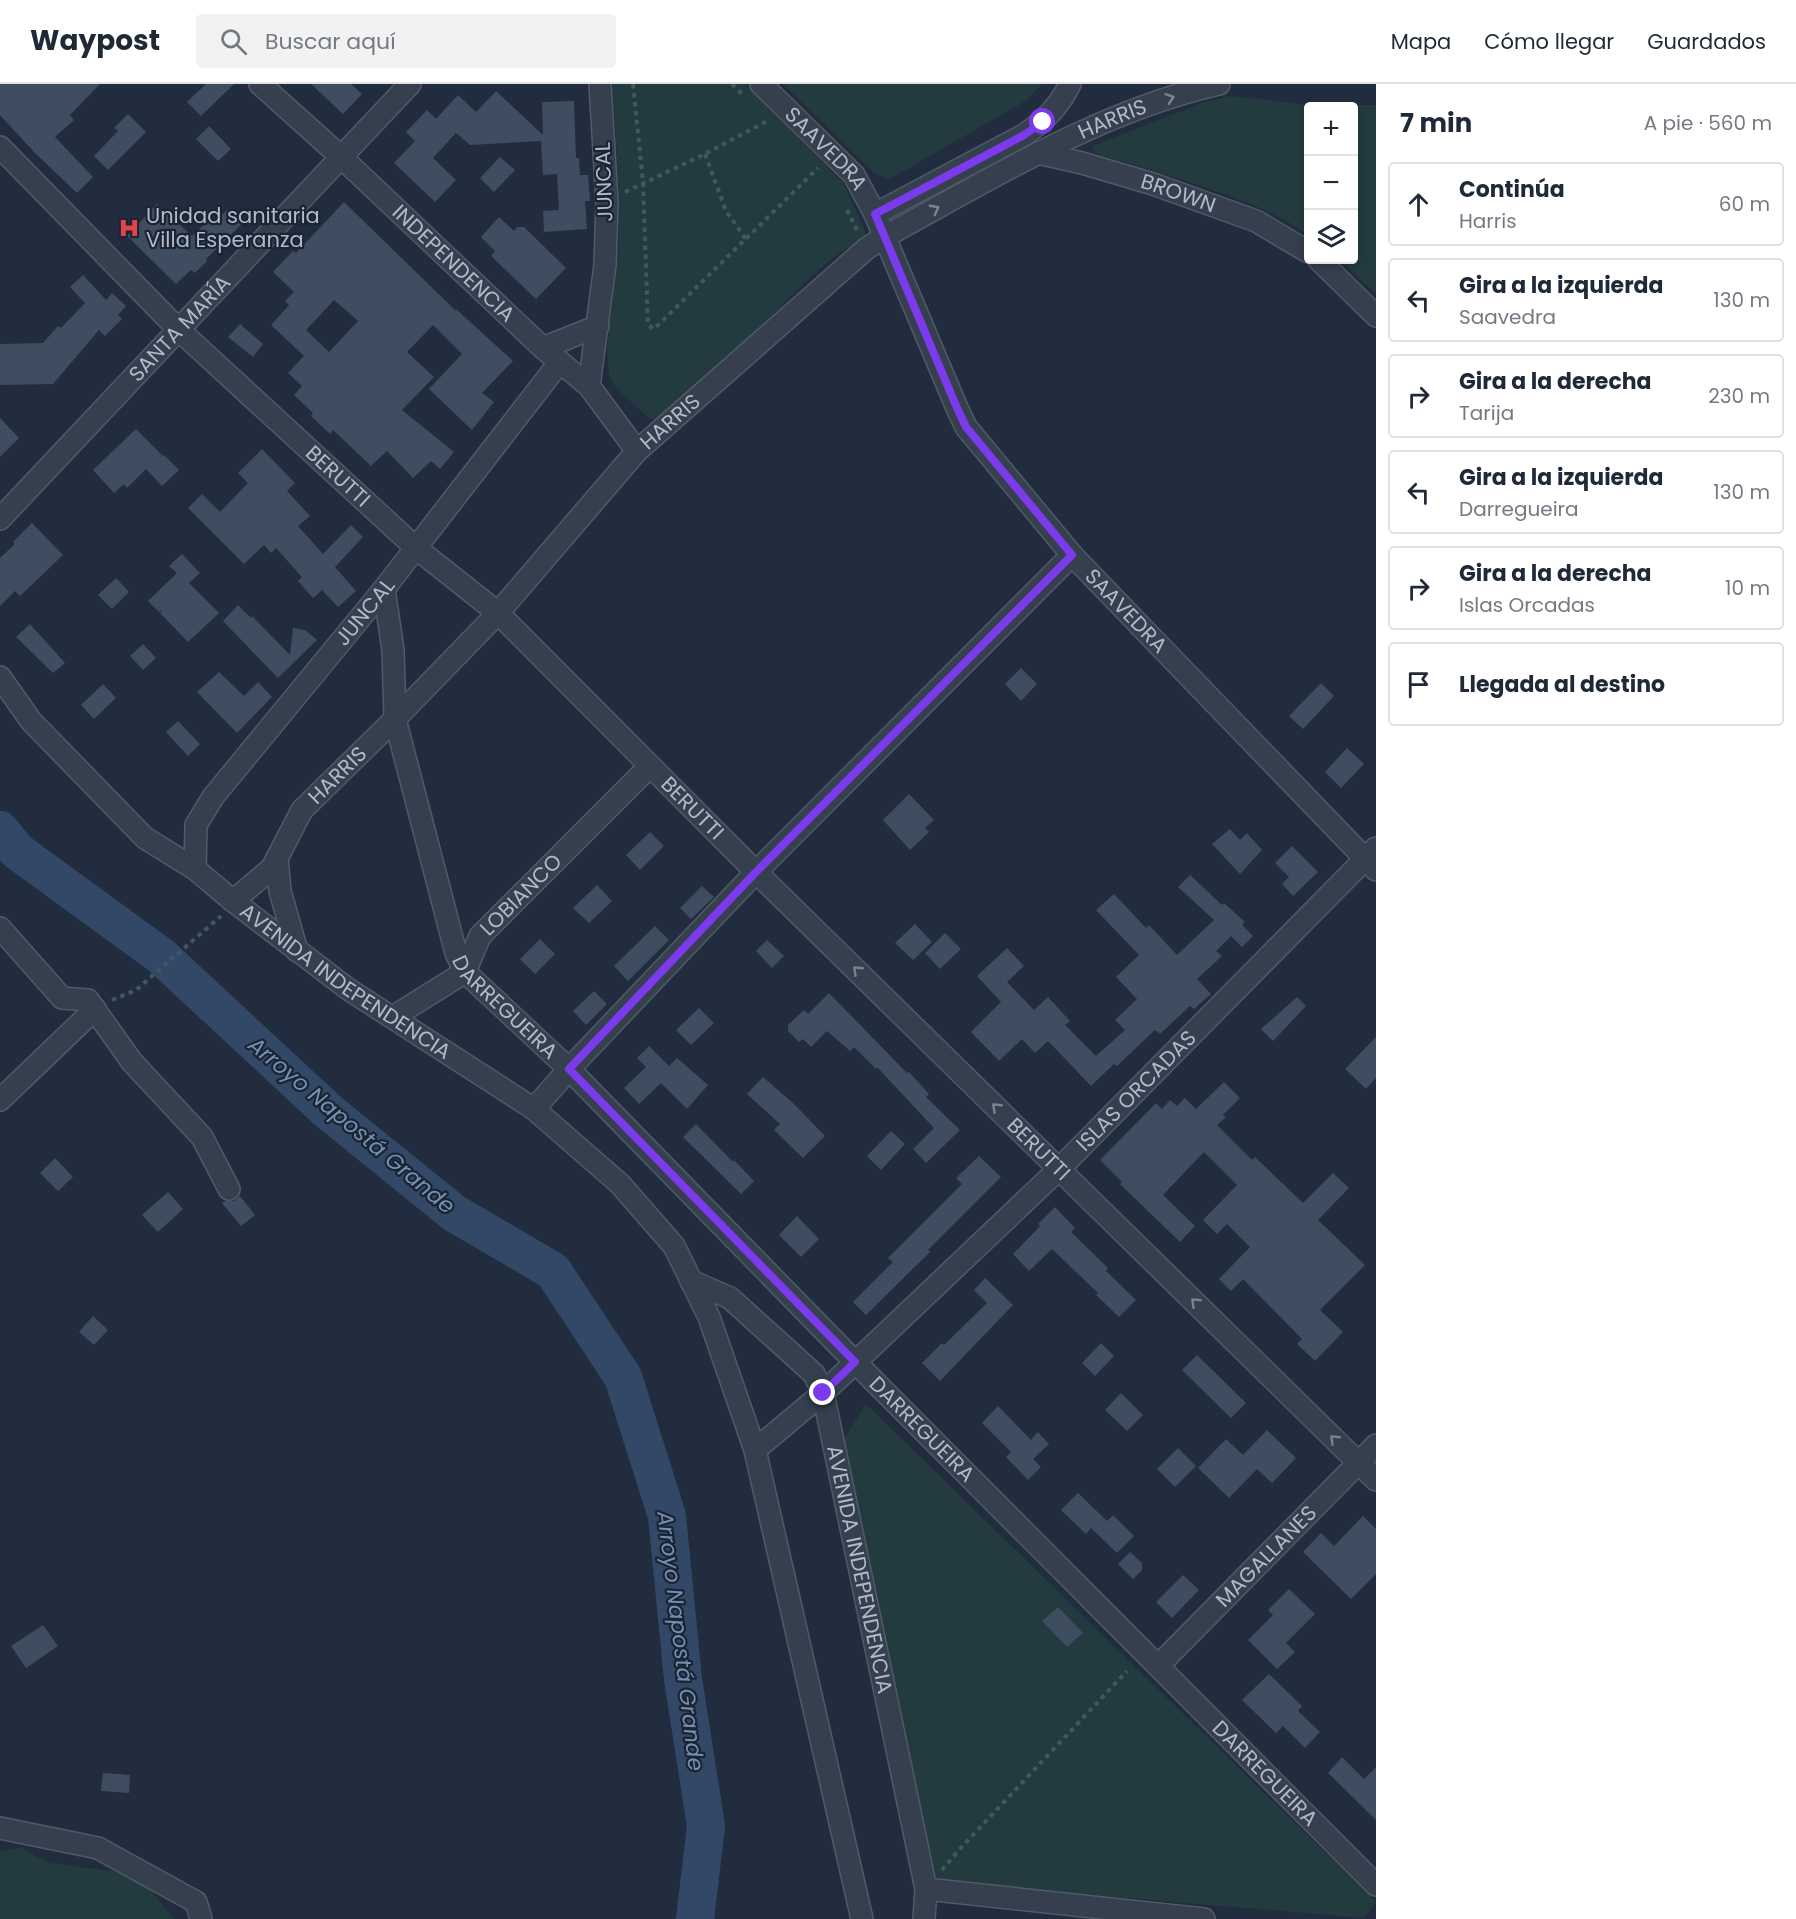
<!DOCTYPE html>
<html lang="es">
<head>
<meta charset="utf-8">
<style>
  body { margin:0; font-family:Poppins,sans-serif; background:#f2f2f3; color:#1f2937 }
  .controls { position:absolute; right:18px; top:18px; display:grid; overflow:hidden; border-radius:6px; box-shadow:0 3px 9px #0003 }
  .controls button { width:54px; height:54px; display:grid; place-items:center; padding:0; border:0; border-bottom:2px solid #e0e1e3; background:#fff; color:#1f2937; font:30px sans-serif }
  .stop { position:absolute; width:18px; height:18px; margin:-14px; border:4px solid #7c3aed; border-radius:50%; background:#fff }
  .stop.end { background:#7c3aed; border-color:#fff; box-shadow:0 2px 6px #0008 }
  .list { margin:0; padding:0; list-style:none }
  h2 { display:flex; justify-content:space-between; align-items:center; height:78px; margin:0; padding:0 24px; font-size:26px }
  h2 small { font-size:20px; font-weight:400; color:#747a83 }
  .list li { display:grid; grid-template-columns:39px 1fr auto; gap:18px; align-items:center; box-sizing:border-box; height:84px; margin:0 12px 12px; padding:0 12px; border:2px solid #e0e1e3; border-radius:6px }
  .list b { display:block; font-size:22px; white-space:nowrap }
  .list p { margin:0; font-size:20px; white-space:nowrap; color:#747a83 }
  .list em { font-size:20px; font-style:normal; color:#747a83 }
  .icon { flex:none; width:33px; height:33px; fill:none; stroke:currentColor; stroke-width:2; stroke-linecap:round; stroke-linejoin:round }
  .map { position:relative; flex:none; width:1376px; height:1835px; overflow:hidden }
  header { display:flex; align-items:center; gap:36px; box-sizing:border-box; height:84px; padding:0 30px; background:#fff; border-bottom:2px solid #e0e1e3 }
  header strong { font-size:28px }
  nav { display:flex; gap:33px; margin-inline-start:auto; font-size:21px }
  .search { width:420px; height:54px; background:#f2f2f3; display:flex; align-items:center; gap:15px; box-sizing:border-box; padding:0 21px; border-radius:6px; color:#747a83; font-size:22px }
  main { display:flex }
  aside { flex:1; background:#fff }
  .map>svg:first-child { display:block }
  .green { fill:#233b3f }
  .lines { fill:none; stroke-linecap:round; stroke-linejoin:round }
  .river { stroke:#334866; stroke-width:38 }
  .building { fill:#3f4d60; fill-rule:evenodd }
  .minor-casing { stroke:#505a68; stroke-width:24 }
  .path { stroke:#41585c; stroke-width:4; stroke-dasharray:4.5 4.5; stroke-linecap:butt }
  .minor { stroke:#353f4e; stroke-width:21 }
  .oneway { stroke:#798392 }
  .route { stroke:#7c3aed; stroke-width:8 }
  .labels { text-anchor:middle; stroke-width:4.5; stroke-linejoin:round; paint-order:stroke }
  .street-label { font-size:21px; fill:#b0bac9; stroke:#1a2432 }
  .poi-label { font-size:21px; fill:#b0bac9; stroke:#1a2432; text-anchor:start }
  .water-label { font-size:22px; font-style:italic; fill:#758fb3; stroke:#1a2432 }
</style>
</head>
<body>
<header>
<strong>Waypost</strong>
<div class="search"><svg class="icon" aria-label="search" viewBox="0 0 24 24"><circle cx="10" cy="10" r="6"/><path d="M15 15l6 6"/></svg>Buscar aquí</div>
<nav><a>Mapa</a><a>Cómo llegar</a><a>Guardados</a></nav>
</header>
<main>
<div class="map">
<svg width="1376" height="1835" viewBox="0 0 1376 1835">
  <rect width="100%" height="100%" fill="#212d3e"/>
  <path class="green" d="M 613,0 L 745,0 L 844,100 L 868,154 L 841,168 L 817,187 L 670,332 C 662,336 657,337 649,334 L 617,305 L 609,291 L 607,265 L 619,163 L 619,109 Z
    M 783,0 L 1042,0 L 1027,16 L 897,91 L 887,95 L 874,89 Z
    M 1230,12 L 1312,21 L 1376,21 L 1376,210 L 1339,176 L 1354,176 L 1354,22 L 1308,22 L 1308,151 C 1281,131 1250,119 1218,108 C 1179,94 1140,82 1100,71 L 1093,67 L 1093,62 L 1202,19 Z
    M 866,1320 L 1376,1818 L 1364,1834 L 937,1798 L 844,1355 Z
    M 22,1763 L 35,1772 L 50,1779 L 103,1786 L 121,1787 L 150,1805 L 174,1835 L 0,1835 L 0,1768 Z"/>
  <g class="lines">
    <path class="river" d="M 0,746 L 17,767 L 161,872 L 328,1027 L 454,1129 L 553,1187 L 623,1293 L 667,1432 L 683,1595 L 706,1742 L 695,1835"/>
  </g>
  <path class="building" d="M 0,0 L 100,0 L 70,31 L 74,36 L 55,53 L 93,93 L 77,109 L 34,68 L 0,31 Z
    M 206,0 L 234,0 L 201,32 L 187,18 Z
    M 311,0 L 351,0 L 362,10 L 343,30 Z
    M 496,7 L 543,51 L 542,18 L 574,17 L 576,74 L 579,74 L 580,91 L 588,91 L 590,117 L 585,117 L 587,145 L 544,148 L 543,127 L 559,126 L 557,90 L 543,91 L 541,57 L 470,61 L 456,49 L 433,74 L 456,96 L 435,118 L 394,79 L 415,57 L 406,48 L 427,26 L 436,35 L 458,11 L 476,28 Z
    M 128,30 L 146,48 L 108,86 L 94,72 L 118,47 L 114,44 Z
    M 209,42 L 231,65 L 218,77 L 196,55 Z
    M 500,73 L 515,86 L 494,108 L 480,94 Z
    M 344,118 L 455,226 L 456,225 L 513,277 L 482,309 L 494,318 L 472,346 L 429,305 L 462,270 L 433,241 L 407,268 L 434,293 L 402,326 L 454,368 L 440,385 L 431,377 L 413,394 L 387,367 L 371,382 L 333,346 L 330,350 L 311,332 L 313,329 L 294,311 L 302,302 L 288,289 L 304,272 L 271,241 L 289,221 L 285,217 L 294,208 L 273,188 L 293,167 L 296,169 ZM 334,216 L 358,237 L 329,268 L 306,246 Z
    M 157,120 L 192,152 L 211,134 L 215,137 L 227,126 L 241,141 L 206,175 L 207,177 L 195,189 L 191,186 L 176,200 L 127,152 Z
    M 499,133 L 514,147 L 517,143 L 524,143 L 566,184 L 536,215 L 491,172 L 495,167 L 481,153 Z
    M 83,191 L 106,216 L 112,209 L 126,222 L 118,231 L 122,235 L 105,252 L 99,246 L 53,300 L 0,301 L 0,260 L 43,259 L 58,242 L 61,244 L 85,219 L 70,203 Z
    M 240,240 L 263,260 L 253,273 L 228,253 Z
    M 0,334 L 19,354 L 0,373 Z
    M 136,345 L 163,372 L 164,371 L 179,386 L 162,402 L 146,385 L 127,404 L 124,400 L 114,409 L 93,386 Z
    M 262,365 L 295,399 L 287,407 L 310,432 L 298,442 L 323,470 L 351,441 L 363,453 L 335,483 L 356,507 L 338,523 L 322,506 L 313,514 L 298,497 L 302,493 L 276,464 L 271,469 L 264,461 L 244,480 L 188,424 L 202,410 L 220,428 L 248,399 L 238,389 Z
    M 32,439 L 63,471 L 20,512 L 15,507 L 0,522 L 0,474 L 15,460 L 13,458 Z
    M 182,470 L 200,489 L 189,499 L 219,529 L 188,558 L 160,529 L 162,527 L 161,526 L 159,528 L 148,517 L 177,489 L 169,482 Z
    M 116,494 L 129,508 L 112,525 L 98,511 Z
    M 238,521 L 251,534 L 252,532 L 290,571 L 293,544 L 305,546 L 317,556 L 278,594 L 223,537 Z
    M 30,540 L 65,579 L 53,589 L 16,553 Z
    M 143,560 L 156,574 L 143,586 L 130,572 Z
    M 1021,584 L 1037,600 L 1021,617 L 1005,600 Z
    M 219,588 L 244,612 L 258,598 L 272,613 L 237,649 L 197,608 Z
    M 1321,599 L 1334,612 L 1303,645 L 1289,632 Z
    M 103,600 L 116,614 L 94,635 L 81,621 Z
    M 178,637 L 200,660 L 188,672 L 166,648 Z
    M 1347,664 L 1364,680 L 1341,704 L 1325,688 Z
    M 909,710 L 934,736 L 925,744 L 929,748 L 910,766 L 883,736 Z
    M 1230,745 L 1240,756 L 1247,749 L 1262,766 L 1240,790 L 1212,760 Z
    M 650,748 L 664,762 L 640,786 L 626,771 Z
    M 1292,762 L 1318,788 L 1293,812 L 1282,800 L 1289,793 L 1275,779 Z
    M 1190,791 L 1222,821 L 1224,819 L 1245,838 L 1242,841 L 1253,852 L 1242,863 L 1231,852 L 1216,867 L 1222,872 L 1197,895 L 1211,910 L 1194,925 L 1190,922 L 1160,950 L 1155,946 L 1117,982 L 1114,980 L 1091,1002 L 1048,957 L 1035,969 L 1022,955 L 999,977 L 971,948 L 1001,918 L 977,892 L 1007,864 L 1024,882 L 1007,898 L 1034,926 L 1048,913 L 1070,937 L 1065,941 L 1096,972 L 1125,946 L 1115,936 L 1137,915 L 1116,893 L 1139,871 L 1096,826 L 1114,810 L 1146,844 L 1149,841 L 1177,871 L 1214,836 L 1178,803 Z
    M 597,801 L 612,817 L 589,839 L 573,824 Z
    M 702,802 L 714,813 L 691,835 L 680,824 Z
    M 915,840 L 932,858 L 913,876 L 895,859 Z
    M 655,842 L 669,856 L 628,897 L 614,882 Z
    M 945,849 L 961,865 L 940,885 L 925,869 Z
    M 540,855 L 555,870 L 535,890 L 520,875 Z
    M 767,856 L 784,872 L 772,884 L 756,867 Z
    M 594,907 L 607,920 L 586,941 L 573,927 Z
    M 829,909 L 907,989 L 909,988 L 929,1010 L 926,1013 L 960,1046 L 926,1079 L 913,1065 L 934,1044 L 877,983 L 876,985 L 854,963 L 850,967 L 827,947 L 811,963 L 803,955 L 799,958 L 788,947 L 788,941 L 804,926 L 808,930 Z
    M 1297,913 L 1306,922 L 1273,957 L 1261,945 Z
    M 699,924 L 714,939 L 691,961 L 676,946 Z
    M 1376,953 L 1376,994 L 1366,1005 L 1345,985 Z
    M 649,962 L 669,982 L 677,974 L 708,1001 L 687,1025 L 661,999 L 639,1020 L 624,1004 L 646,983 L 637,974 Z
    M 763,993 L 794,1020 L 825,1052 L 803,1074 L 774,1046 L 780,1040 L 747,1010 Z
    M 1224,998 L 1240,1014 L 1223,1031 L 1226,1033 L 1217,1041 L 1252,1076 L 1255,1073 L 1303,1119 L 1333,1089 L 1349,1104 L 1318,1136 L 1365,1181 L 1320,1226 L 1343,1248 L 1315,1277 L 1297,1260 L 1302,1255 L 1243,1195 L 1231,1207 L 1219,1195 L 1250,1163 L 1227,1140 L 1217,1150 L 1203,1136 L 1237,1101 L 1204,1068 L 1163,1111 L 1195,1142 L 1180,1158 L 1120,1100 L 1122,1098 L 1100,1076 L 1156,1019 L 1162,1025 L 1170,1016 L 1177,1022 L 1185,1014 L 1196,1025 Z
    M 696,1040 L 733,1078 L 734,1076 L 754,1097 L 741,1110 L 683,1053 Z
    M 891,1047 L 905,1060 L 881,1086 L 867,1072 Z
    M 979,1072 L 1001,1093 L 928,1166 L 930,1168 L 866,1231 L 853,1218 L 893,1178 L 888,1174 L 962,1100 L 956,1094 Z
    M 55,1074 L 73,1093 L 58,1107 L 40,1089 Z
    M 168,1108 L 183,1125 L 158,1148 L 142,1131 Z
    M 240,1112 L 255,1131 L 241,1142 L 222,1119 L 225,1117 L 234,1117 Z
    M 1055,1123 L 1075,1144 L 1071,1148 L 1108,1184 L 1106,1187 L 1136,1216 L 1119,1233 L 1096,1211 L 1098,1209 L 1052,1165 L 1029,1187 L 1013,1170 L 1040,1142 L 1038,1140 Z
    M 797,1132 L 819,1155 L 801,1173 L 779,1151 Z
    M 985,1194 L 1013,1221 L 940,1297 L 922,1279 L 942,1259 L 944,1261 L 987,1219 L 974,1206 Z
    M 93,1232 L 108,1246 L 94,1261 L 79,1248 Z
    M 1101,1259 L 1114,1272 L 1095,1292 L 1082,1279 Z
    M 1197,1271 L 1246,1319 L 1231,1334 L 1182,1286 Z
    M 1121,1309 L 1143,1331 L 1127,1347 L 1105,1326 Z
    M 998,1322 L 1031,1356 L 1038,1348 L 1049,1360 L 1033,1375 L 1041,1383 L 1028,1396 L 1006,1373 L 1011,1368 L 982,1339 Z
    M 1267,1346 L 1296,1374 L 1272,1399 L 1257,1385 L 1229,1414 L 1198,1384 L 1226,1355 L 1243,1371 Z
    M 1178,1364 L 1196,1382 L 1175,1403 L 1157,1385 Z
    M 1078,1409 L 1107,1437 L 1113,1431 L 1134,1452 L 1117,1469 L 1091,1444 L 1086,1450 L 1061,1426 Z
    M 1363,1432 L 1376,1445 L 1376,1490 L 1351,1515 L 1303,1468 L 1321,1449 L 1334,1462 Z
    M 1130,1468 L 1142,1479 L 1142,1486 L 1133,1495 L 1118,1480 Z
    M 1183,1491 L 1199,1506 L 1172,1534 L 1156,1518 Z
    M 1289,1505 L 1315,1530 L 1286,1559 L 1295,1568 L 1277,1585 L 1248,1556 L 1273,1531 L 1268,1526 Z
    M 1058,1523 L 1083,1549 L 1067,1563 L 1042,1537 Z
    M 43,1541 L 58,1562 L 26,1584 L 11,1562 Z
    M 1269,1590 L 1302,1622 L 1298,1627 L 1320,1648 L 1305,1664 L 1283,1642 L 1276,1649 L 1242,1616 Z
    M 1342,1673 L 1364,1695 L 1376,1683 L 1376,1736 L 1328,1689 Z
    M 103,1689 L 130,1691 L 129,1709 L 101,1707 Z"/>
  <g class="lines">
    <g class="minor-casing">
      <g id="minor">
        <path id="s1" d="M 260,0 L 340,72 L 543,264 L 589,302 L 637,367"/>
        <path id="s2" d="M 761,0 L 854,91 L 875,130 L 957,324 L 966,343 L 1072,471 L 1376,786"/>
        <path id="s3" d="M 0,63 L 179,246 L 416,464 L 498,529 L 756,788 L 1376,1396"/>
        <path id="s4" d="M 1038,69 L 1082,79 L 1153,100 L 1256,137 L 1308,168"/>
        <path d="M 875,130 L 1024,51 C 1044,37 1059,23 1070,0"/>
        <path d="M 1319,176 L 1376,232"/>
        <path d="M 543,264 L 598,242"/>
        <path d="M 589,302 L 605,181 L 607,118 L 600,0"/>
        <path id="s5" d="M 0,435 L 410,0"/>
        <path id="s6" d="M 384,505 L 393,566 L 395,635 L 456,869 L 465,888 L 569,985 L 855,1278 L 1376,1801"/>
        <path id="s7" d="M 0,593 L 31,637 L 145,754 L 195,785 L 233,817 L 348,905 L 534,1025 L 620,1100 L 674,1162 L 709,1233 L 755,1366 L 862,1835"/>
        <path d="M 277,774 L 280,807 L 297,867"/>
        <path id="s8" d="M 195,785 L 196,741 L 213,713 L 384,505 L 559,279"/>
        <path id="s9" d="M 233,817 L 272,784 L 302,726 L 395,635 L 498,529 L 637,367 L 866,165 L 884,153 C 991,95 1099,27 1219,0"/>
        <path d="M 0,844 L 62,914 L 88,916 L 132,978 L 202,1053 L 229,1105"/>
        <path id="s10" d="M 393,933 L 465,888 L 480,852 L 650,682"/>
        <path d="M 0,1016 L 95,925"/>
        <path d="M 534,1025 L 569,985 L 756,788 L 1072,471"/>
        <path id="s11" d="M 691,1197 L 730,1214 L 814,1290 L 823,1309 L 926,1805 L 924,1835"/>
        <path id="s12" d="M 755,1366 L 823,1309 L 1059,1085 L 1376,764"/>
        <path id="s13" d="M 1158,1582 L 1376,1361"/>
        <path d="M 0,1744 L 98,1764 L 196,1818 L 201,1835"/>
        <path d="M 926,1805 L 1204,1835"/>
      </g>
    </g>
    <path class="path" d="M 633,0 L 643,99 L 648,241 L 654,245 L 818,84
      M 732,0 L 742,10
      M 705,70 L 726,127 L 746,155
      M 625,108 L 705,70 L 769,36
      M 847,126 L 857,146
      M 112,916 L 136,906 L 221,832
      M 942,1786 L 958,1767 L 1127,1587"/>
    <use href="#minor" class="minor"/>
  </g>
  <defs><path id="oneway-chevron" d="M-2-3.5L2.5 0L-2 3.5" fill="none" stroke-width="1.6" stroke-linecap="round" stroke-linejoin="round" transform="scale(1.5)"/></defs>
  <g class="oneway">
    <use href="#oneway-chevron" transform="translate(1170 14) rotate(-19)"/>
    <use href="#oneway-chevron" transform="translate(935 125) rotate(-28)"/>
    <use href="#oneway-chevron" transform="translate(857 886) rotate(-136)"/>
    <use href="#oneway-chevron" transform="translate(996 1023) rotate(-136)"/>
    <use href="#oneway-chevron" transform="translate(1195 1218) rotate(-136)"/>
    <use href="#oneway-chevron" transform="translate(1334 1355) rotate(-136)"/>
  </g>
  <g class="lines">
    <path class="route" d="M 823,1309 L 855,1278 L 569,985 L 756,788 L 1072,471 L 966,343 L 957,324 L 875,130 L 1024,51 L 1043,38"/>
  </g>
  <defs>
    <g id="hospital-bare" transform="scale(1.62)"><path d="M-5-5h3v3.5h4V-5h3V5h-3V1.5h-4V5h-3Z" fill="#e0444e" stroke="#1a2432" stroke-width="2.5" paint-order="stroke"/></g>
  </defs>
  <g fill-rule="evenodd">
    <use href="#hospital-bare" x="129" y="144"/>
  </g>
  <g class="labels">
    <g class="street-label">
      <text dy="7" stroke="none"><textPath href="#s9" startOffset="1192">HARRIS</textPath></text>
      <text dy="7" stroke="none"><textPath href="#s2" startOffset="92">SAAVEDRA</textPath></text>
      <text transform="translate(604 98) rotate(-92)" y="7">JUNCAL</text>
      <text dy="7" stroke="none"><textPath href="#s4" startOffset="146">BROWN</textPath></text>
      <text dy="7" stroke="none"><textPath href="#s1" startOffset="264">INDEPENDENCIA</textPath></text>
      <text dy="7" stroke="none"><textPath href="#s5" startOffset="262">SANTA MARÍA</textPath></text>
      <text dy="7" stroke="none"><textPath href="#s9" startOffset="652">HARRIS</textPath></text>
      <text dy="7" stroke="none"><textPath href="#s3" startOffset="472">BERUTTI</textPath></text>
      <text dy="7" stroke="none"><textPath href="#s2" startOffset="650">SAAVEDRA</textPath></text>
      <text dy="7" stroke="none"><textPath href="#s8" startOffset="316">JUNCAL</textPath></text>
      <text dy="7" stroke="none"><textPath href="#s9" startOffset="166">HARRIS</textPath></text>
      <text dy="7" stroke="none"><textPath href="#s3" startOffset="958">BERUTTI</textPath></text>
      <text dy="7" stroke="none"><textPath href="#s10" startOffset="182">LOBIANCO</textPath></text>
      <text dy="7" stroke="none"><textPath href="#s7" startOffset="464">AVENIDA INDEPENDENCIA</textPath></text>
      <text dy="7" stroke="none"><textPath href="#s6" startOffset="446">DARREGUEIRA</textPath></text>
      <text dy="7" stroke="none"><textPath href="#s12" startOffset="524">ISLAS ORCADAS</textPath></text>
      <text dy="7" stroke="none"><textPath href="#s3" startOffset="1444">BERUTTI</textPath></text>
      <text dy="7" stroke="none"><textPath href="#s6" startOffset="1040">DARREGUEIRA</textPath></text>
      <text dy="7" stroke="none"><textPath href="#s13" startOffset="154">MAGALLANES</textPath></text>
      <text dy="7" stroke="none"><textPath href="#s11" startOffset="357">AVENIDA INDEPENDENCIA</textPath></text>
      <text dy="7" stroke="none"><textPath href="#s6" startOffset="1526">DARREGUEIRA</textPath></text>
    </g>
    <g class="poi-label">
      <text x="146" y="139">Unidad sanitaria<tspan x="146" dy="24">Villa Esperanza</tspan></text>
    </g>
    <g class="water-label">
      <text transform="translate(352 1041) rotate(40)" y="8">Arroyo Napostá Grande</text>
      <text transform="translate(681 1557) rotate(83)" y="8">Arroyo Napostá Grande</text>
    </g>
  </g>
</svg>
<div class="controls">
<button>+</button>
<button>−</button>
<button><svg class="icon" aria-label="layers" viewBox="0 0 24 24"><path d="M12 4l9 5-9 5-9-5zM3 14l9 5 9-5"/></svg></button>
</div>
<div class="stop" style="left:1043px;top:38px"></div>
<div class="stop end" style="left:823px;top:1309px"></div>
</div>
<aside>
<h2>7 min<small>A pie · 560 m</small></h2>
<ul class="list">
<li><svg class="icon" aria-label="ahead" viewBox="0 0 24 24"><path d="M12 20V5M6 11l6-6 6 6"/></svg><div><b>Continúa</b><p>Harris</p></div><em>60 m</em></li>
<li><svg class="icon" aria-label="left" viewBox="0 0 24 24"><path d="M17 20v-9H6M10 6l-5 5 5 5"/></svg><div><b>Gira a la izquierda</b><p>Saavedra</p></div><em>130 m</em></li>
<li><svg class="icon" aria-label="right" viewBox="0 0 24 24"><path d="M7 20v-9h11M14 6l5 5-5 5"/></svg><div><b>Gira a la derecha</b><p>Tarija</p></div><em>230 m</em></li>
<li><svg class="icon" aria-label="left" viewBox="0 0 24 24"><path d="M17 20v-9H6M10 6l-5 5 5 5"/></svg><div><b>Gira a la izquierda</b><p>Darregueira</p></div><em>130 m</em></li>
<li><svg class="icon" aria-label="right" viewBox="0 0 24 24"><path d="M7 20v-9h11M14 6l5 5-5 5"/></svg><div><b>Gira a la derecha</b><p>Islas Orcadas</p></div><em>10 m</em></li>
<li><svg class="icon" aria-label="arrive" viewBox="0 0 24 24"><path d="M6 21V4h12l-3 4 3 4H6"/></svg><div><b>Llegada al destino</b></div></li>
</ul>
</aside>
</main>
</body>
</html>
